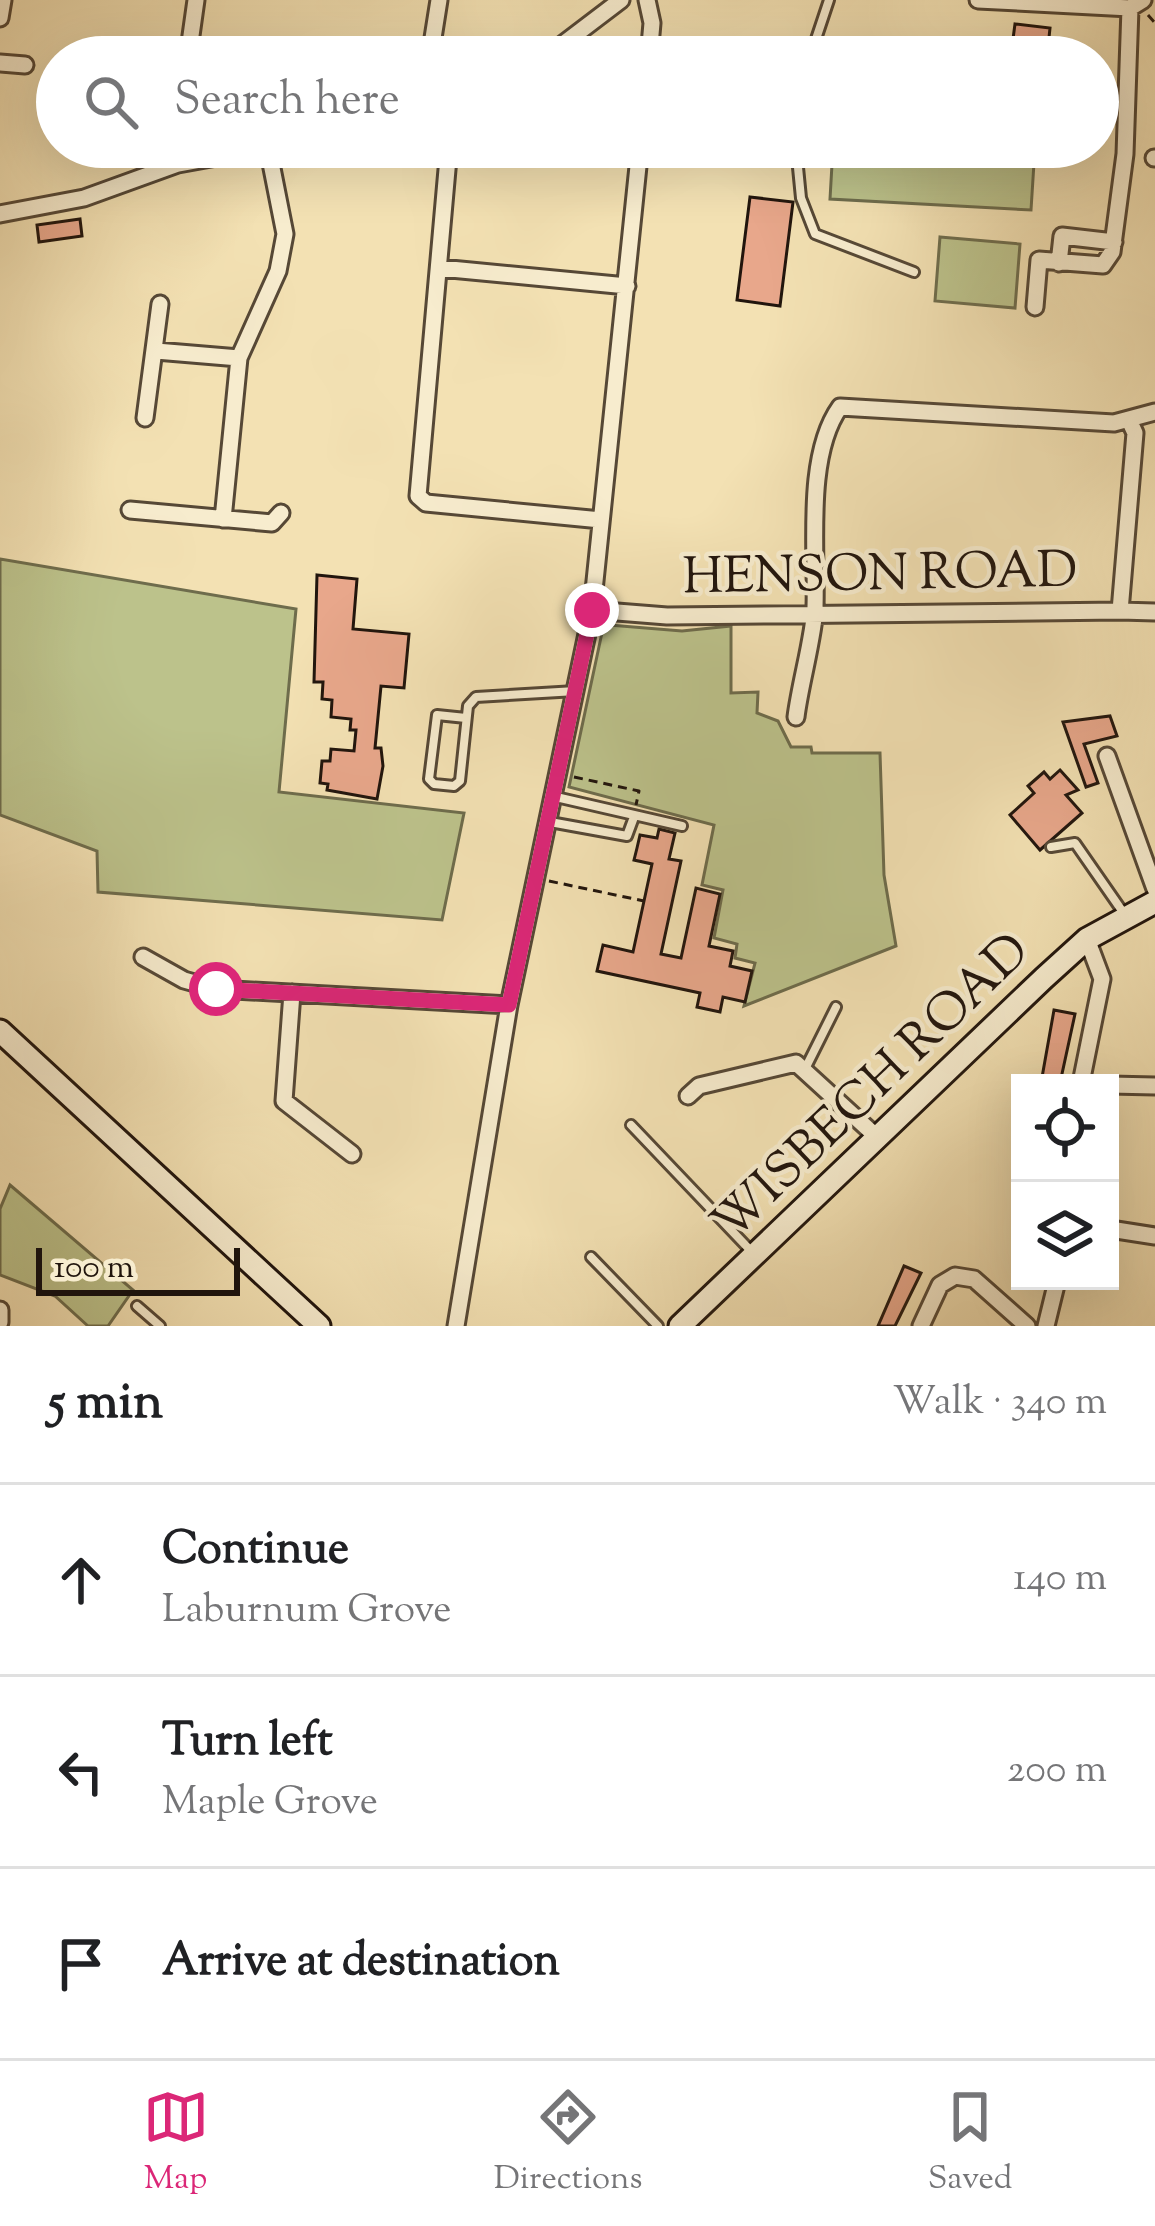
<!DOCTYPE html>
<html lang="en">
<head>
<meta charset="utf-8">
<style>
  body { margin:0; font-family:"Sorts Mill Goudy",serif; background:#f2f2f2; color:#202124 }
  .controls { position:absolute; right:36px; bottom:36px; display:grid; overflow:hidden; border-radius:0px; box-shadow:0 12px 48px #0002 }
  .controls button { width:108px; height:108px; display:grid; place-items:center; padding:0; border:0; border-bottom:3px solid #e0e0e0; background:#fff; color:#202124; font:60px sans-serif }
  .scale { position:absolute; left:36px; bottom:30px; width:204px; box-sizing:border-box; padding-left:12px; border:6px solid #21150d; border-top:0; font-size:33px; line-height:42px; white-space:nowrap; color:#21150d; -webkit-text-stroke:9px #f7ecce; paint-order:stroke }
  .stop { position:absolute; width:36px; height:36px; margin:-27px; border:9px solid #db2777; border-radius:50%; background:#fff }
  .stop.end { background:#db2777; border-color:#fff; box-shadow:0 3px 12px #0008 }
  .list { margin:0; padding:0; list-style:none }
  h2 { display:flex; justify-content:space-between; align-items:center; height:156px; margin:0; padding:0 48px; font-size:51px }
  h2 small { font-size:39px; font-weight:400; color:#757577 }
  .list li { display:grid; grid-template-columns:78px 1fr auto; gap:36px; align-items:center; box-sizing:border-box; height:192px; padding:0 48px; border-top:3px solid #e0e0e0 }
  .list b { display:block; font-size:45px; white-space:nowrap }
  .list p { margin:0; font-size:39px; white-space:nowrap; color:#757577 }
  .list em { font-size:39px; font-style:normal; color:#757577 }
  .icon { flex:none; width:66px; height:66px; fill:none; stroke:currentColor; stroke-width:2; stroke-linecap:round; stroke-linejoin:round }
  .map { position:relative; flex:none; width:1155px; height:1326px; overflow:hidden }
  .search { position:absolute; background:#fff; box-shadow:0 12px 48px #0002; left:36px; right:36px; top:36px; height:132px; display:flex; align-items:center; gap:30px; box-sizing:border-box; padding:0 42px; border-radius:66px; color:#757577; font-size:45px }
  .sheet { height:732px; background:#fff }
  nav { display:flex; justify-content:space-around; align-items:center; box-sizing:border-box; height:168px; border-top:3px solid #e0e0e0; background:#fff; font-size:33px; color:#757577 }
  nav a { display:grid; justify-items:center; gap:6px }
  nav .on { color:#db2777 }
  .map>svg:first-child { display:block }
  .green { fill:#bcc28b; stroke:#6e6c4c; stroke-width:3 }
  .building { fill:#e8a78b; stroke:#21150d; stroke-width:3 }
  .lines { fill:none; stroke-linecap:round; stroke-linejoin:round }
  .lane-casing { stroke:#564836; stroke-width:14 }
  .street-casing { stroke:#564836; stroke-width:21 }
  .secondary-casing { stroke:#21150d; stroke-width:27 }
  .path { stroke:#21150d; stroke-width:3; stroke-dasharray:9 6; stroke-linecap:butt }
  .lane { stroke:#f7ecce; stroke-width:8 }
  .street { stroke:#f7ecce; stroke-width:15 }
  .secondary { stroke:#f7ecce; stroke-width:21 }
  .route { stroke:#db2777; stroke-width:15 }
  .labels { text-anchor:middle; stroke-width:9; stroke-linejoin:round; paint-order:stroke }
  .street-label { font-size:51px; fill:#21150d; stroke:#f7ecce }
</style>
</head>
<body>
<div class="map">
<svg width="1155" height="1326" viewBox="0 0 1155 1326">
  <rect width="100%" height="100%" fill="#f3e1b3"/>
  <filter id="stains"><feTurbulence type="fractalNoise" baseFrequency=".00167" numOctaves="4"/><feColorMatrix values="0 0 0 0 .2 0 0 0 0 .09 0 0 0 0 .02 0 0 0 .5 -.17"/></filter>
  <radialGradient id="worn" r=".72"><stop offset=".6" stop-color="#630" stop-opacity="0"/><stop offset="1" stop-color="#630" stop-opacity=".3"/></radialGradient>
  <path class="green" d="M 833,147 L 1035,147 L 1031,210 L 830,199 Z
    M 940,237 L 1020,244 L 1015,308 L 935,301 Z
    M 0,559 L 296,609 L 279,792 L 464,813 L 442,920 L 98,892 L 97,851 L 0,815 Z
    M 609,625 L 682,631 L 731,626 L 731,693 L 758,692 L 757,713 L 778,721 L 791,747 L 811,747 L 812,753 L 880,753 L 884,875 L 896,946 L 744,1006 L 755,963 L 735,958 L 737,944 L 714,938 L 723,890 L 702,885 L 714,825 L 569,787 L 603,628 Z
    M 10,1185 L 133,1290 L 108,1326 L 88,1326 L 55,1296 L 0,1275 L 0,1209 Z"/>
  <path class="building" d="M 1015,24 L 1050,28 L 1047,57 L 1011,54 Z
    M 750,197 L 793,202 L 780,306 L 737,300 Z
    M 80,219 L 82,236 L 39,242 L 37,225 Z
    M 317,575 L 357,579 L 353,629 L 409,634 L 404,688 L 381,686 L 375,748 L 381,748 L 383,766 L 377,799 L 327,790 L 328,784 L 320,783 L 322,761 L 330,761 L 331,749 L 354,751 L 356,730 L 350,730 L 351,719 L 331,717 L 332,700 L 322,699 L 323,682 L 314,682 Z
    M 1110,716 L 1117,736 L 1084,744 L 1098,783 L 1086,787 L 1063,722 Z
    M 1060,770 L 1078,790 L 1066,795 L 1082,813 L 1040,850 L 1010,815 L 1034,793 L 1028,786 L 1044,772 L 1050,779 Z
    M 659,829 L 675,833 L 669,859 L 681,861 L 661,954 L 681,958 L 696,888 L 720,894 L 709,946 L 733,951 L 730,966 L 752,971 L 745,1002 L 723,997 L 720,1012 L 697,1007 L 700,993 L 597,971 L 603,945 L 633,952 L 652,864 L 634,860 L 637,848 L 640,835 L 657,838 Z
    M 1054,1010 L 1075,1014 L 1060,1083 L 1041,1083 Z
    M 904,1266 L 921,1273 L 895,1326 L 878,1326 Z"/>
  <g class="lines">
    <g class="lane-casing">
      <path id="lane" d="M 810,57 L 829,0
        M 796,147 L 801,198 L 815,234 L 914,272
        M 466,718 L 437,715 L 429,779 L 434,784 L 454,786 L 460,781 L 468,706 L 476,697 L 576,691
        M 556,797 L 682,826
        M 550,822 L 627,836 L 634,817
        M 1051,847 L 1075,843 L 1125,915
        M 806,1067 L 836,1007
        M 631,1125 L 751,1251
        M 591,1257 L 658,1326
        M 137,1306 L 160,1326"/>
    </g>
    <g class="street-casing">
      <path id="street" d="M 647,0 L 652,23 L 649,57
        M 978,0 L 1130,8 L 1143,0
        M 0,18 L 3,0
        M 188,57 L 196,0
        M 430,57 L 439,0
        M 546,57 L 621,0
        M 0,63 L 25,65
        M 449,147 L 418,496 L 426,503 L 601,520
        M 1154,158 L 1155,158
        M 0,214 L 84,198 L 178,164 L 272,147
        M 1059,263 L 1062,236 L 1114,242
        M 440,268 L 627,286
        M 1035,307 L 1039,260 L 1103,265 L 1112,252 L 1125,154 L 1130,8
        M 156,351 L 239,358
        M 145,418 L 160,304
        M 130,510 L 272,523 L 281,513
        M 223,519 L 239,358 L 278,271 L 285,234 L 268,148
        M 592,610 L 667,616 L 1120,611 L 1135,433 L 1129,420
        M 1120,611 L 1155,612
        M 796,717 C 800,684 814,636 815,607 C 817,550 805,456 840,407 L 1114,423 L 1155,412
        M 1107,756 L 1155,889
        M 143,957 L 184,980 L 216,989 L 509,1005
        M 292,993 L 284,1101 L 352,1154
        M 1081,1083 L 1102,979 L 1087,939
        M 1110,1085 L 1155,1086
        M 688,1096 L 699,1086 L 796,1063 L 878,1138
        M 1110,1229 L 1155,1236
        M 0,1310 L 0,1322
        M 456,1326 L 509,1005 L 592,610 L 640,147
        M 921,1326 L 940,1285 L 955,1276 L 974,1279 L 1027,1326
        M 1046,1326 L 1057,1281"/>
    </g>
    <g class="secondary-casing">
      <path id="secondary" d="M 0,1031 L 319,1326
        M 680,1326 L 1044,978 L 1087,939 L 1155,902"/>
    </g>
    <path class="path" d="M 1148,15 L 1155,23
      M 574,777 L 639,791 L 636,805
      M 549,881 L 644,901"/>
    <use href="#lane" class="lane"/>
    <use href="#street" class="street"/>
    <use href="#secondary" class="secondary"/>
  </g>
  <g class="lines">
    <path class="route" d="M 216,989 L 509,1005 L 592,610"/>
  </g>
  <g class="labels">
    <g class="street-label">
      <text transform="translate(880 571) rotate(-1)" y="18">HENSON ROAD</text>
      <text transform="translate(869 1085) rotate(-44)" y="18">WISBECH ROAD</text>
    </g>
  </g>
  <rect width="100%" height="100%" filter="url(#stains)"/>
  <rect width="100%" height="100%" fill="url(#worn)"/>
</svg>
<div class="controls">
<button><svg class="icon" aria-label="locate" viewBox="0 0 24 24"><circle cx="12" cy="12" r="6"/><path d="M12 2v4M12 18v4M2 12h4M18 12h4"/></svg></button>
<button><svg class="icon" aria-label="layers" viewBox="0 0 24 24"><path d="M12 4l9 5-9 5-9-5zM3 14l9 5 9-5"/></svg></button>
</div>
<div class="scale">100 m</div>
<div class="stop" style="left:216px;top:989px"></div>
<div class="stop end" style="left:592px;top:610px"></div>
<div class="search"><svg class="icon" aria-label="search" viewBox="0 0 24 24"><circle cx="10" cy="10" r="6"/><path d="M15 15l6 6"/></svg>Search here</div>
</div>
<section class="sheet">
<h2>5 min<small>Walk · 340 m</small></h2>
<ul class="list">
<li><svg class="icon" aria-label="ahead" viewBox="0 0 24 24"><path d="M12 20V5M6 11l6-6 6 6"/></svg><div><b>Continue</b><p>Laburnum Grove</p></div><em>140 m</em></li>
<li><svg class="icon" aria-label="left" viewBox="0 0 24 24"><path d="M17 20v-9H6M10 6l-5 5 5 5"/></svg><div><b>Turn left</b><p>Maple Grove</p></div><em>200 m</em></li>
<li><svg class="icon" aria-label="arrive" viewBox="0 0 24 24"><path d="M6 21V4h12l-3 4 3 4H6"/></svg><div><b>Arrive at destination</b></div></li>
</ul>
</section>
<nav>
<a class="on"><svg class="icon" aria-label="map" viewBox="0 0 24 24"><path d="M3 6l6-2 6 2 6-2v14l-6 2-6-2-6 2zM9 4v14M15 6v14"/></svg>Map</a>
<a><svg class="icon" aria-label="directions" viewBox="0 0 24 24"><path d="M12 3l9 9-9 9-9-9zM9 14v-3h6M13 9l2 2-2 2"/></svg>Directions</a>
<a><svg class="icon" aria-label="saved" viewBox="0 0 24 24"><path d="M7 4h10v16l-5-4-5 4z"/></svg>Saved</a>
</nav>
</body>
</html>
